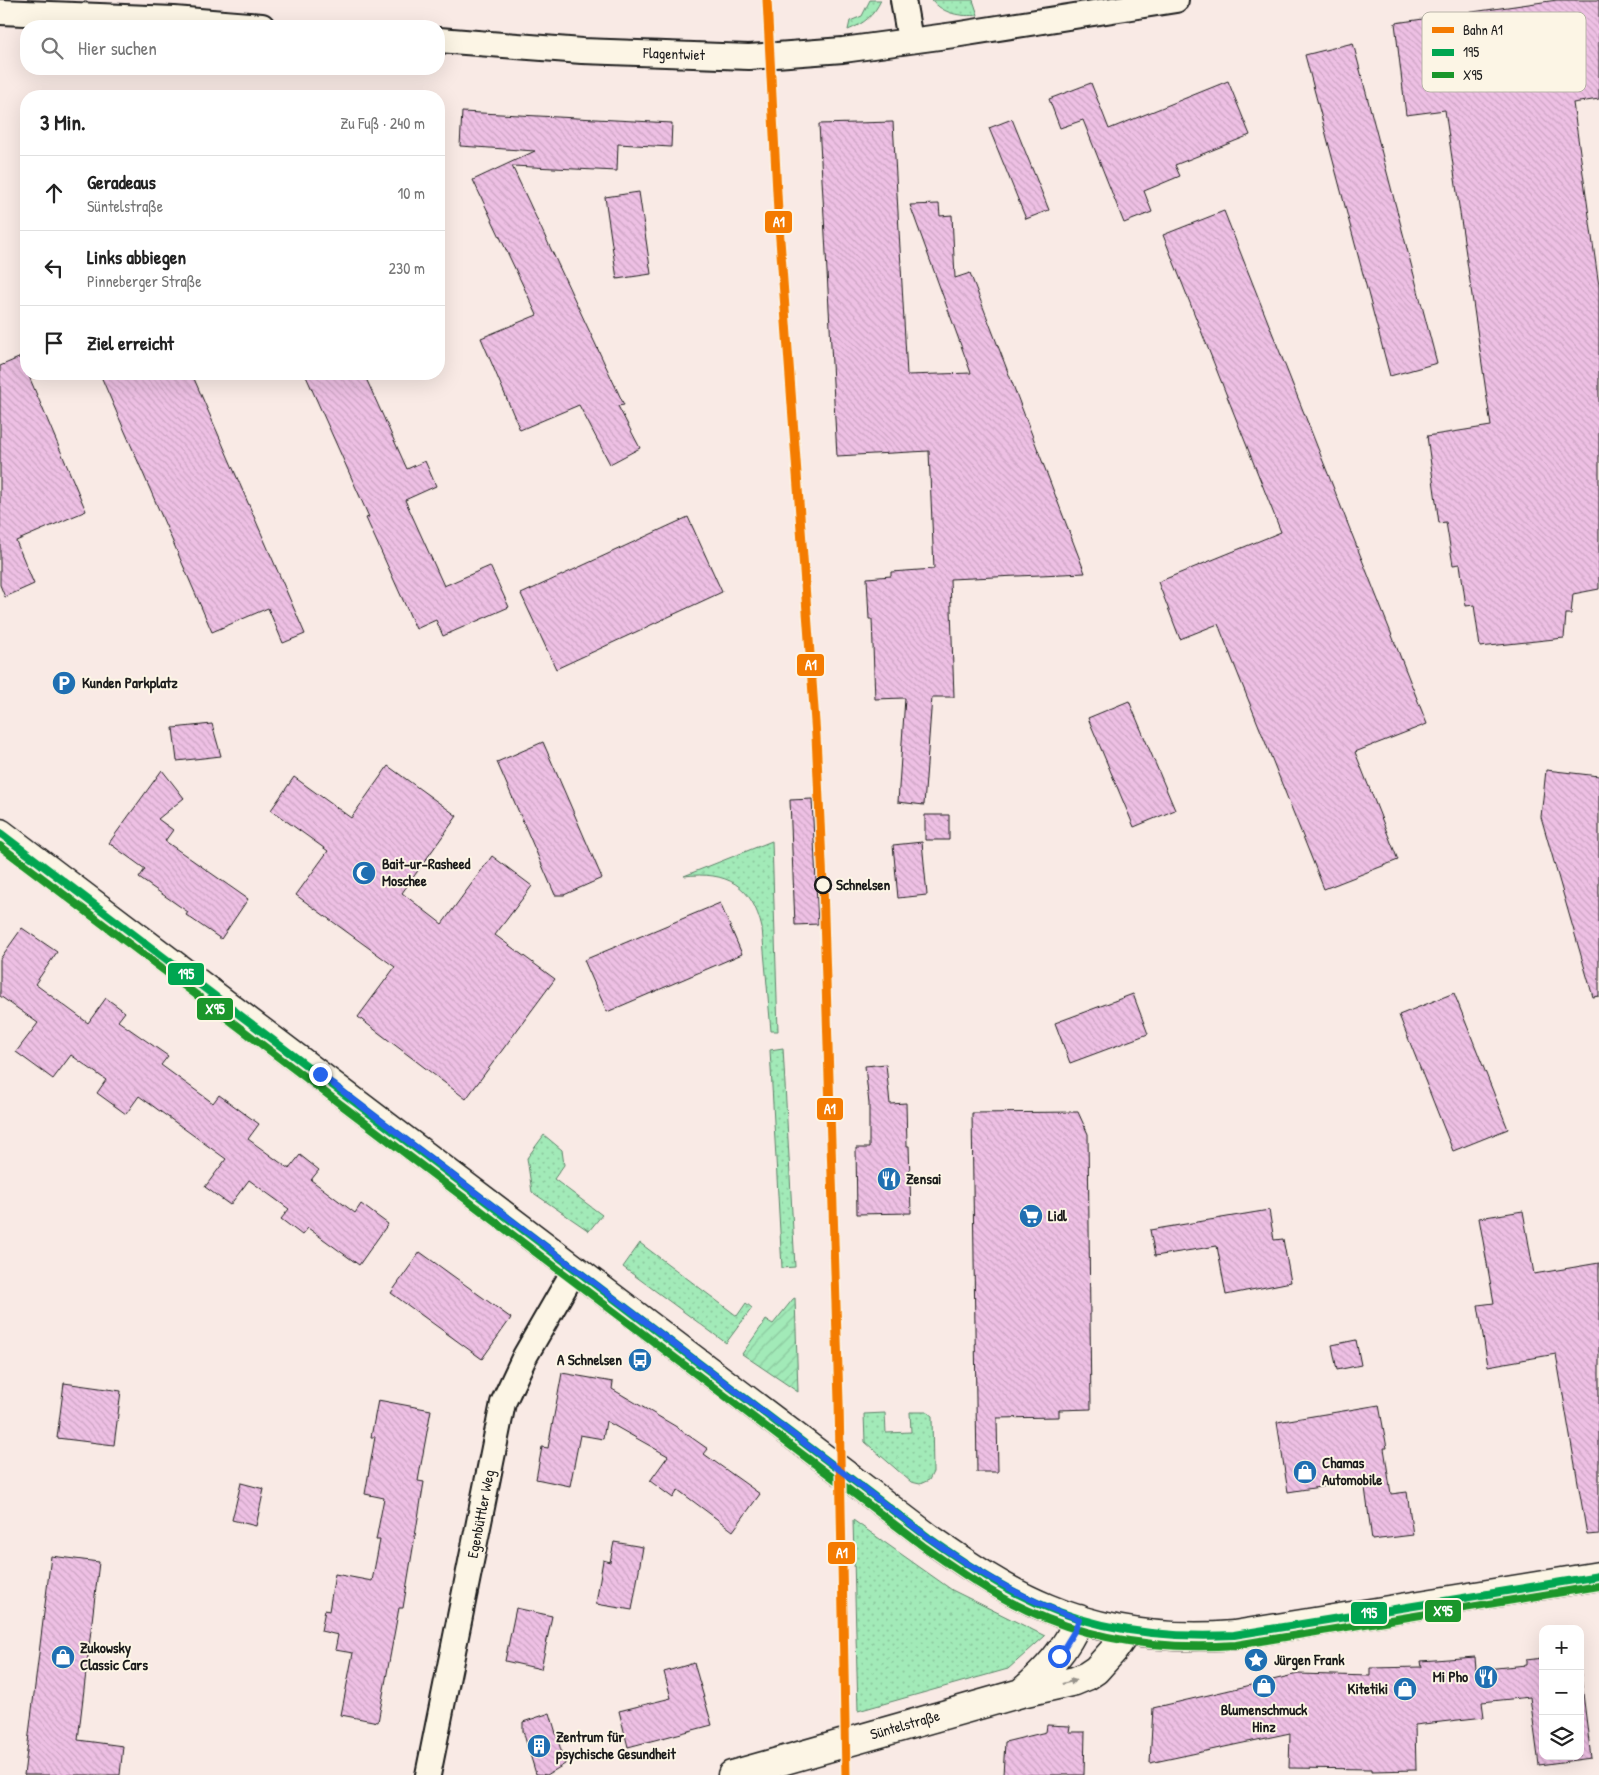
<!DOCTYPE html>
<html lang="de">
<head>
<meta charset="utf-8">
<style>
  body { margin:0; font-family:"Patrick Hand",sans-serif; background:#f2f2f2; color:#222 }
  .controls { position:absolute; right:15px; bottom:15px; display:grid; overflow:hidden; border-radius:10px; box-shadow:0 5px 20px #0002 }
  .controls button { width:45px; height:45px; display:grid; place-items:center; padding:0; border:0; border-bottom:1px solid #e0e0e0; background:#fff; color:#222; font:25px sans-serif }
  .stop { position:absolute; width:15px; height:15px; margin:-11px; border:4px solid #2563eb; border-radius:50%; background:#fff }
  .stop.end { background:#2563eb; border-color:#fff; box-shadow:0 1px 5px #0008 }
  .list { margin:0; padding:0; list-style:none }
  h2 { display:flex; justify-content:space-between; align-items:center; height:65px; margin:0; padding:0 20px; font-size:21px }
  h2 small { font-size:16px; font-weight:400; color:#767676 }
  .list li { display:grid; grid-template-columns:32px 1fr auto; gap:15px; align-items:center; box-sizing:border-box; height:75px; padding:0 20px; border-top:1px solid #e0e0e0 }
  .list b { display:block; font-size:19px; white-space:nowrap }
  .list p { margin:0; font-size:16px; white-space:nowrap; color:#767676 }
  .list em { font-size:16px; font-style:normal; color:#767676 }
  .icon { flex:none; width:28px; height:28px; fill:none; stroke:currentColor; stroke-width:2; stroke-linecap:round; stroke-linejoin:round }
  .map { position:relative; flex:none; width:1599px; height:1775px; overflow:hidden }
  .search { position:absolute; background:#fff; box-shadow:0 5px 20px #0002; left:20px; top:20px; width:425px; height:55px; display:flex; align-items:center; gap:12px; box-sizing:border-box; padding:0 18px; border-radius:20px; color:#767676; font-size:19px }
  .panel { position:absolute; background:#fff; box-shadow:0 5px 20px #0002; left:20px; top:90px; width:425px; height:290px; border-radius:20px }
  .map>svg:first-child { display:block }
  .grass { fill:url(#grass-dots); stroke:#5f836a }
  .garden { fill:url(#garden-furrows); stroke:#5f836a }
  .building { fill:url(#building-back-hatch); stroke:#1c1c1c }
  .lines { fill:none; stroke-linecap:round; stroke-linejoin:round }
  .street-casing { stroke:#1c1c1c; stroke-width:28 }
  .secondary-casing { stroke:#1c1c1c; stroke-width:31 }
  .street { stroke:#fcf5e5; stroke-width:24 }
  .secondary { stroke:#fcf5e5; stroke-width:28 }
  .bus-1-casing { stroke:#fcf5e5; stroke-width:11 }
  .bus-2-casing { stroke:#fcf5e5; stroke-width:11 }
  .bus-1 { stroke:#00a651; stroke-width:8 }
  .bus-2 { stroke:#1a962b; stroke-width:8 }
  .rail-1-casing { stroke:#fcf5e5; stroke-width:12 }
  .rail-1 { stroke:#f47b01; stroke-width:9 }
  .oneway { fill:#97938b }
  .route { stroke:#2563eb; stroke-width:6 }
  .stop-dot { fill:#fcf5e5; stroke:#1c1c1c; stroke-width:2.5 }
  .labels { text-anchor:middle; stroke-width:4; stroke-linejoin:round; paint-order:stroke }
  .street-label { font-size:15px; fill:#1c1c1c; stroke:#fcf5e5 }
  .poi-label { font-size:15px; font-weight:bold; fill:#1c1c1c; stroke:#fcf5e5; text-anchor:start }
  .stop-label { font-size:15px; font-weight:bold; fill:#1c1c1c; stroke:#fcf5e5; text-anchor:start }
  .key { fill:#fcf5e5; stroke:#b9b4a9; stroke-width:1 }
  .key-label { font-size:14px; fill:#1c1c1c }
  .line-badge { stroke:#fcf5e5; stroke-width:2 }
  .badge-label { font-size:14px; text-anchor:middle; font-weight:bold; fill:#fff }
</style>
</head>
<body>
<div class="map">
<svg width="1599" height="1775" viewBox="0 0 1599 1775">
  <defs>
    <pattern id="grass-dots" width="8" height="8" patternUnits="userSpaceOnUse" patternTransform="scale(1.25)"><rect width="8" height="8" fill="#a2eab8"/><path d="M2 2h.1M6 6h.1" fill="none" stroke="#8bc89e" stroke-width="1.8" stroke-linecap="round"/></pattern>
    <pattern id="garden-furrows" width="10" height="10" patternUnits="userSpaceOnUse" patternTransform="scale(1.25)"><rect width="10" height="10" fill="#a2eab8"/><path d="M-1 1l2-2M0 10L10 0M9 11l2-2" fill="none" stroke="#8bc89e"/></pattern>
    <pattern id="building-back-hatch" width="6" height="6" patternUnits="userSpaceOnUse" patternTransform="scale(1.25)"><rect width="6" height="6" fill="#eec0e4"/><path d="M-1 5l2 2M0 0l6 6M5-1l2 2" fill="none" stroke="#cca4c3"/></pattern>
  </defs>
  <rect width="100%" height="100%" fill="#f9eae5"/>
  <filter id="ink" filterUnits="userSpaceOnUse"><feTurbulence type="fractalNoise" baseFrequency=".02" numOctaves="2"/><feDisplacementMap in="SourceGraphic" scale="10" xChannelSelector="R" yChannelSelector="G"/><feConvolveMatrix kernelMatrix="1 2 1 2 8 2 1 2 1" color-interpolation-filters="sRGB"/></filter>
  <g filter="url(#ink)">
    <path class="grass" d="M 870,0 L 881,0 C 874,16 863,24 848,30 L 850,21 L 862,16 Z
      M 932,0 L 973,0 L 978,15 C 961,17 943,14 932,0 Z
      M 772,841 L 778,1031 L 771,1031 L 762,928 C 752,885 727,871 684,876 Z
      M 783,1048 L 795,1267 L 782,1268 L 770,1050 Z
      M 544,1135 L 562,1150 L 564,1165 L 554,1179 L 602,1215 L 589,1231 L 532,1192 L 527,1158 Z
      M 640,1243 L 737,1316 L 746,1303 L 752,1308 L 726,1343 L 623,1267 Z
      M 910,1412 L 927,1412 L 932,1416 L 933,1472 L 929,1480 L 920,1484 L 911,1482 L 865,1442 L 864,1414 L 885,1413 L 886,1433 L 911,1432 Z
      M 853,1520 L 952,1590 L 1045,1636 L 1008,1669 L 858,1711 Z"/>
    <path class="garden" d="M 795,1298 L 798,1392 L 742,1354 L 766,1320 L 773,1324 L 793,1299 Z"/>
    <path class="building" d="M 1557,0 L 1599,0 L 1599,99 L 1573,103 L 1599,286 L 1599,589 L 1573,594 L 1571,614 L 1566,614 L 1564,638 L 1480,647 L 1474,605 L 1466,606 L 1460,564 L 1453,565 L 1446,522 L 1439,523 L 1427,436 L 1491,426 L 1445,110 L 1406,115 L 1395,23 Z
      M 1353,43 L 1437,363 L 1390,376 L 1305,55 Z
      M 1228,81 L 1250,135 L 1175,165 L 1180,176 L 1144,191 L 1152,212 L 1124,223 L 1083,120 L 1060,128 L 1049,99 L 1091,83 L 1109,129 Z
      M 462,112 L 672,123 L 671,147 L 618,144 L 617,171 L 512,166 L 624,405 L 618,406 L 640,448 L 610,464 L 579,405 L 520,430 L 481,338 L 537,315 L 473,180 L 535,151 L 460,146 Z
      M 1012,119 L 1049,210 L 1026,219 L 989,128 Z
      M 893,122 L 907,375 L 971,373 L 910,205 L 939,204 L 940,216 L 952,215 L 955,278 L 970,273 L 1085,573 L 950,579 L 954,697 L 932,697 L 924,805 L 898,802 L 905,698 L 875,699 L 872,619 L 869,619 L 867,578 L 891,576 L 891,572 L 934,569 L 929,451 L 837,456 L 819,124 Z
      M 639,192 L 651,274 L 617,279 L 605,197 Z
      M 1224,211 L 1427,724 L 1355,752 L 1398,860 L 1324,889 L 1218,624 L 1180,639 L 1158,582 L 1281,532 L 1163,235 Z
      M 21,357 L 26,374 L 28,374 L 86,511 L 16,541 L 34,584 L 5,597 L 0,585 L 0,366 Z
      M 100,374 L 192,374 L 305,634 L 283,643 L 268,608 L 212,632 Z
      M 305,374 L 364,374 L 407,469 L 425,461 L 436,486 L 405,500 L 444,586 L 490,566 L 509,607 L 443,636 L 436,620 L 416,629 L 366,518 L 369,517 Z
      M 688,517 L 722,592 L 556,669 L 521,594 Z
      M 1129,701 L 1175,810 L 1134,827 L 1088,718 Z
      M 212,724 L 221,756 L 177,761 L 173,728 Z
      M 543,742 L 602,878 L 564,895 L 555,895 L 497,762 Z
      M 388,766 L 457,816 L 402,893 L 442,924 L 492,856 L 532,886 L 495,935 L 555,979 L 466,1099 L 358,1017 L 395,967 L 296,895 L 328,851 L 271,810 L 294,777 L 351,818 Z
      M 162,770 L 184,798 L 158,819 L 173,830 L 165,841 L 248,899 L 221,939 L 186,915 L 188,912 L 139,878 L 145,869 L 109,843 Z
      M 1546,770 L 1599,776 L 1599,996 L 1593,997 L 1541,817 Z
      M 812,799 L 818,924 L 795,925 L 790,800 Z
      M 925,815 L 949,815 L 949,840 L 925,840 Z
      M 922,842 L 927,895 L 898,898 L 893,845 Z
      M 720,903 L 742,954 L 607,1012 L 584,960 Z
      M 22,928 L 57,952 L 35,984 L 88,1023 L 106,998 L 125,1012 L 118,1021 L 168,1056 L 161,1065 L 213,1103 L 219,1095 L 259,1124 L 248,1139 L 289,1169 L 300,1155 L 319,1170 L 311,1180 L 355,1213 L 361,1204 L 388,1224 L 359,1265 L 308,1228 L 302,1235 L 281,1219 L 289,1209 L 249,1180 L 230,1205 L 205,1187 L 226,1159 L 139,1096 L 126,1114 L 97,1093 L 106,1080 L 71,1055 L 53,1079 L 16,1052 L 38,1023 L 0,996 L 0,959 Z
      M 1454,993 L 1508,1129 L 1453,1151 L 1399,1015 Z
      M 1133,994 L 1148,1034 L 1070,1063 L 1055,1023 Z
      M 886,1064 L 890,1104 L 906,1103 L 907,1146 L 909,1146 L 911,1213 L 857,1214 L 856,1148 L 869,1148 L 869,1104 L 865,1066 Z
      M 1078,1112 L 1088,1134 L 1091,1409 L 1059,1410 L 1059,1417 L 997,1418 L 998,1472 L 977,1472 L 972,1113 Z
      M 1269,1210 L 1274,1240 L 1283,1239 L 1291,1282 L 1226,1295 L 1217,1246 L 1155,1256 L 1150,1230 Z
      M 1523,1211 L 1534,1274 L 1599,1263 L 1599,1534 L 1587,1535 L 1556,1354 L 1488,1366 L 1478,1305 L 1494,1303 L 1479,1218 Z
      M 420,1252 L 511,1318 L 482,1359 L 391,1293 Z
      M 1356,1340 L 1361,1365 L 1337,1370 L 1332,1345 Z
      M 562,1373 L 613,1382 L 612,1389 L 675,1426 L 708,1449 L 704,1454 L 760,1494 L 733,1531 L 678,1490 L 673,1498 L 650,1481 L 668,1456 L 606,1421 L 603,1439 L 580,1435 L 570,1486 L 536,1479 L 542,1447 L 548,1448 Z
      M 64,1383 L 121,1391 L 114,1445 L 57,1438 Z
      M 378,1400 L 431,1410 L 418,1481 L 424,1482 L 403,1608 L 399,1608 L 378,1722 L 341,1715 L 353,1653 L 335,1650 L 338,1635 L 321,1631 L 325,1610 L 329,1611 L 335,1574 L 372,1581 L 380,1540 L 376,1540 L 384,1498 L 365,1494 L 375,1437 L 371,1437 Z
      M 1379,1405 L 1387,1448 L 1384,1448 L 1391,1494 L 1407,1492 L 1413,1535 L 1372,1540 L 1364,1480 L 1288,1492 L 1277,1422 Z
      M 241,1483 L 264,1489 L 256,1526 L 232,1520 Z
      M 614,1542 L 643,1547 L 632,1610 L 596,1604 L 603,1560 L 610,1562 Z
      M 51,1556 L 99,1562 L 78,1740 L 123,1746 L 120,1775 L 24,1775 Z
      M 516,1608 L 552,1616 L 541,1669 L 505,1661 Z
      M 1475,1657 L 1476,1670 L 1526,1665 L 1526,1660 L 1543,1658 L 1543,1756 L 1580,1756 L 1580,1669 L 1591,1758 L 1539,1765 L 1530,1697 L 1482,1702 L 1484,1717 L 1415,1725 L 1416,1770 L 1372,1771 L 1372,1769 L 1289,1768 L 1290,1733 L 1150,1763 L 1153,1708 L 1298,1674 L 1370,1676 L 1370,1668 L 1422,1667 L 1421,1661 Z
      M 694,1663 L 712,1725 L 628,1747 L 619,1711 L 671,1698 L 664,1672 Z
      M 550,1713 L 565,1764 L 547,1775 L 536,1774 L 523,1731 L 523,1722 Z
      M 1047,1725 L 1070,1726 L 1069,1732 L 1085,1732 L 1084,1775 L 1003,1775 L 1005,1742 L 1046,1732 Z"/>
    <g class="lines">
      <g class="street-casing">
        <path id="street" d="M 903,0 L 910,40
          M 0,12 L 174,19 L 262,26
          M 439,40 L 582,51 L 749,57 L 843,50 L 954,35 L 1176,0
          M 428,1775 L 503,1403 L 525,1356 L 575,1269"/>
      </g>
      <g class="secondary-casing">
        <path id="secondary" d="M 0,833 L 929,1538 C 966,1564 1005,1591 1047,1608 C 1106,1633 1171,1640 1234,1635 L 1599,1576
          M 1022,1692 C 1046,1671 1066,1650 1079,1619
          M 732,1775 L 1021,1693 L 1075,1681 L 1087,1676 L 1096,1670 L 1113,1651 L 1127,1631"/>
      </g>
      <use href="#street" class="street"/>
      <use href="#secondary" class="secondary"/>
      <g class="bus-1-casing">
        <path id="bus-1" d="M 0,833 L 929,1538 C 957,1558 985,1577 1016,1593 C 1084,1629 1158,1639 1234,1635 L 1599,1576"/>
      </g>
      <g class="bus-2-casing">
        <path id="bus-2" d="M 0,846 L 923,1546 C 956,1569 990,1593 1027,1610 C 1092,1641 1164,1650 1236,1645 L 1599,1586"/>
      </g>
      <use href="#bus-1" class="bus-1"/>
      <use href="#bus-2" class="bus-2"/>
      <g class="rail-1-casing">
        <path id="rail-1" d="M 767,0 L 778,212 L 816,736 L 823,884 L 839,1402 L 846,1775"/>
      </g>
      <use href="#rail-1" class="rail-1"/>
    </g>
    <defs><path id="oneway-solid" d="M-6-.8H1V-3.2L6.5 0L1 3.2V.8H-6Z" transform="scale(1.25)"/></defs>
    <use class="oneway" href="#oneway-solid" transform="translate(1069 1682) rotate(-15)"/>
  </g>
  <g class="lines" filter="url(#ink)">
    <path class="route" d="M 320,1074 L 929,1538 C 976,1571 1024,1600 1079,1619 L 1075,1630 L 1059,1656"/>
  </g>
  <defs>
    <g id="parking-disc" transform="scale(1.25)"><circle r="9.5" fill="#1f6fb2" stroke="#fcf5e5"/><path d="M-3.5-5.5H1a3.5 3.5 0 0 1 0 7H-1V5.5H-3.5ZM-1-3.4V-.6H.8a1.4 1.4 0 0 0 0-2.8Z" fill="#fff"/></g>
    <g id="mosque-disc" transform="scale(1.25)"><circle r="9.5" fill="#1f6fb2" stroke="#fcf5e5"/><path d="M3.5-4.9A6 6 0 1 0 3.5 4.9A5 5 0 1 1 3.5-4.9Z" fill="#fff"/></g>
    <g id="restaurant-disc" transform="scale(1.25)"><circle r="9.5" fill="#1f6fb2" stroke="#fcf5e5"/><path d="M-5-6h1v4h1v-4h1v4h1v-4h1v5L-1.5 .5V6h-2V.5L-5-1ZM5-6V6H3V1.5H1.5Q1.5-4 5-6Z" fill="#fff"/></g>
    <g id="supermarket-disc" transform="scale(1.25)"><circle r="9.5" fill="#1f6fb2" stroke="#fcf5e5"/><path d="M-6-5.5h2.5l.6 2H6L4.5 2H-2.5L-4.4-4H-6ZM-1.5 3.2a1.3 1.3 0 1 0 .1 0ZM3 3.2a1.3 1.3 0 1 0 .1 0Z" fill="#fff"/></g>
    <g id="bus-disc" transform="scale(1.25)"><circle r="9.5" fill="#1f6fb2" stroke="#fcf5e5"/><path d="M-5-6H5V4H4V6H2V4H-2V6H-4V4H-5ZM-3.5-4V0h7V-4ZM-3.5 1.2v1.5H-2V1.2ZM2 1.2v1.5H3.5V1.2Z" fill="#fff"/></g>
    <g id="shop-disc" transform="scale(1.25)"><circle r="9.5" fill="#1f6fb2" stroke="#fcf5e5"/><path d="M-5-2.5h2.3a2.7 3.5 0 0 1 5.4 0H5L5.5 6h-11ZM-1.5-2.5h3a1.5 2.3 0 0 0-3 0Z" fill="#fff"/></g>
    <g id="sight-disc" transform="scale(1.25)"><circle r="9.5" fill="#1f6fb2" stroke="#fcf5e5"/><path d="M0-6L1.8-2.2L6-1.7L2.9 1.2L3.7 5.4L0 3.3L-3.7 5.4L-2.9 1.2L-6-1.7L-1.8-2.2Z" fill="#fff"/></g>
    <g id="building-disc" transform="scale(1.25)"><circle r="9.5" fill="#1f6fb2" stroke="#fcf5e5"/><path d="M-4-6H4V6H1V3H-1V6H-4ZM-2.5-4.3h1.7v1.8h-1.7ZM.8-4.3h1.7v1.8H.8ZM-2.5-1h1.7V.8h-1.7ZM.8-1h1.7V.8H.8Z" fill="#fff"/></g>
  </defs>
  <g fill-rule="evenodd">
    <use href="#parking-disc" x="64" y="683"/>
    <use href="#mosque-disc" x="364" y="873"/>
    <use href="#restaurant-disc" x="889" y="1179"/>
    <use href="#supermarket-disc" x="1031" y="1216"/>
    <use href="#bus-disc" x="640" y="1360"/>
    <use href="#shop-disc" x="1305" y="1472"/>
    <use href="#shop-disc" x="63" y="1657"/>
    <use href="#sight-disc" x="1256" y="1660"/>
    <use href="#restaurant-disc" x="1486" y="1677"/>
    <use href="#shop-disc" x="1264" y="1686"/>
    <use href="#shop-disc" x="1405" y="1689"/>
    <use href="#building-disc" x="539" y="1746"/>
  </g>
  <circle class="stop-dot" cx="823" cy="885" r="8"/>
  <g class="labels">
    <g class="street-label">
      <text transform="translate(674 54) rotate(2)" y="5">Flagentwiet</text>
      <text transform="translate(481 1514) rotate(-79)" y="5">Egenbüttler Weg</text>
      <text transform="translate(905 1725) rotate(-16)" y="5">Süntelstraße</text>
    </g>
    <g class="poi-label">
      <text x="82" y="688">Kunden Parkplatz</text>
      <text x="382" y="869">Bait-ur-Rasheed<tspan x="382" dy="17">Moschee</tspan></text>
      <text x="906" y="1184">Zensai</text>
      <text x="1048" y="1221">Lidl</text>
      <text x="622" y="1365" text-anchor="end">A Schnelsen</text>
      <text x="1322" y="1468">Chamas<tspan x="1322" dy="17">Automobile</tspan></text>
      <text x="80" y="1653">Zukowsky<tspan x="80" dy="17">Classic Cars</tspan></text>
      <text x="1274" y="1665">Jürgen Frank</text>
      <text x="1468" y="1682" text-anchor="end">Mi Pho</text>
      <text x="1388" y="1694" text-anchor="end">Kitetiki</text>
      <text x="1264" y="1715" text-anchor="middle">Blumenschmuck<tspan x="1264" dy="17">Hinz</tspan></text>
      <text x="556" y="1742">Zentrum für<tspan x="556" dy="17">psychische Gesundheit</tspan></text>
    </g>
    <g class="stop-label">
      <text x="836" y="890">Schnelsen</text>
    </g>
  </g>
  <rect x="1422" y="12" width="164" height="80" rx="8" class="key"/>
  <rect x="1432" y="27" width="22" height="6" fill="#f47b01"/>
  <rect x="1432" y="49" width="22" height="7" fill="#00a651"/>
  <rect x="1432" y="72" width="22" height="6" fill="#1a962b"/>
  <g class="key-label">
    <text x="1463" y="35">Bahn A1</text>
    <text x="1463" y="57">195</text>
    <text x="1463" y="80">X95</text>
  </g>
  <g class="line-badge">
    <rect x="764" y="210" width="29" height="24" rx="5" fill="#f47b01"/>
    <rect x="796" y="653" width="29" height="24" rx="5" fill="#f47b01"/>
    <rect x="167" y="962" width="38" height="24" rx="5" fill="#00a651"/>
    <rect x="196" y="997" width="38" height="24" rx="5" fill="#1a962b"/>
    <rect x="816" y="1097" width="28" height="24" rx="5" fill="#f47b01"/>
    <rect x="827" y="1541" width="29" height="24" rx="5" fill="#f47b01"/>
    <rect x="1424" y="1599" width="38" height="24" rx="5" fill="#1a962b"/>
    <rect x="1350" y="1601" width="38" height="24" rx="5" fill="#00a651"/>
  </g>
  <g class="badge-label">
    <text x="779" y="227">A1</text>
    <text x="811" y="670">A1</text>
    <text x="186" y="979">195</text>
    <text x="215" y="1014">X95</text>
    <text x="830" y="1114">A1</text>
    <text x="842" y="1558">A1</text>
    <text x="1443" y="1616">X95</text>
    <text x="1369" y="1618">195</text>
  </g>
</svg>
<div class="controls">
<button>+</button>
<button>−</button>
<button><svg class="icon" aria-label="layers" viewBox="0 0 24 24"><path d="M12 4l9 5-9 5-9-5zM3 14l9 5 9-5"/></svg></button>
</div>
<div class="stop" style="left:1059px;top:1656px"></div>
<div class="stop end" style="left:320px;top:1074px"></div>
<div class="search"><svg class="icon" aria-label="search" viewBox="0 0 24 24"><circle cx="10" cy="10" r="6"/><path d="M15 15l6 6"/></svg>Hier suchen</div>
<section class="panel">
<h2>3 Min.<small>Zu Fuß · 240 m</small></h2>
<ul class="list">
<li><svg class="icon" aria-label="ahead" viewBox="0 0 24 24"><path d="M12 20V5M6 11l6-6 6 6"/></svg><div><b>Geradeaus</b><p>Süntelstraße</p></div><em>10 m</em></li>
<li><svg class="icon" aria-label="left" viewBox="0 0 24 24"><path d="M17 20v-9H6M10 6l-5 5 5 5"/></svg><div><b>Links abbiegen</b><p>Pinneberger Straße</p></div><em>230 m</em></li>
<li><svg class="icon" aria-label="arrive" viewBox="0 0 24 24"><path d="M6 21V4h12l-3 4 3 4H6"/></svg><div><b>Ziel erreicht</b></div></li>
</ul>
</section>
</div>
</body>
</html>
